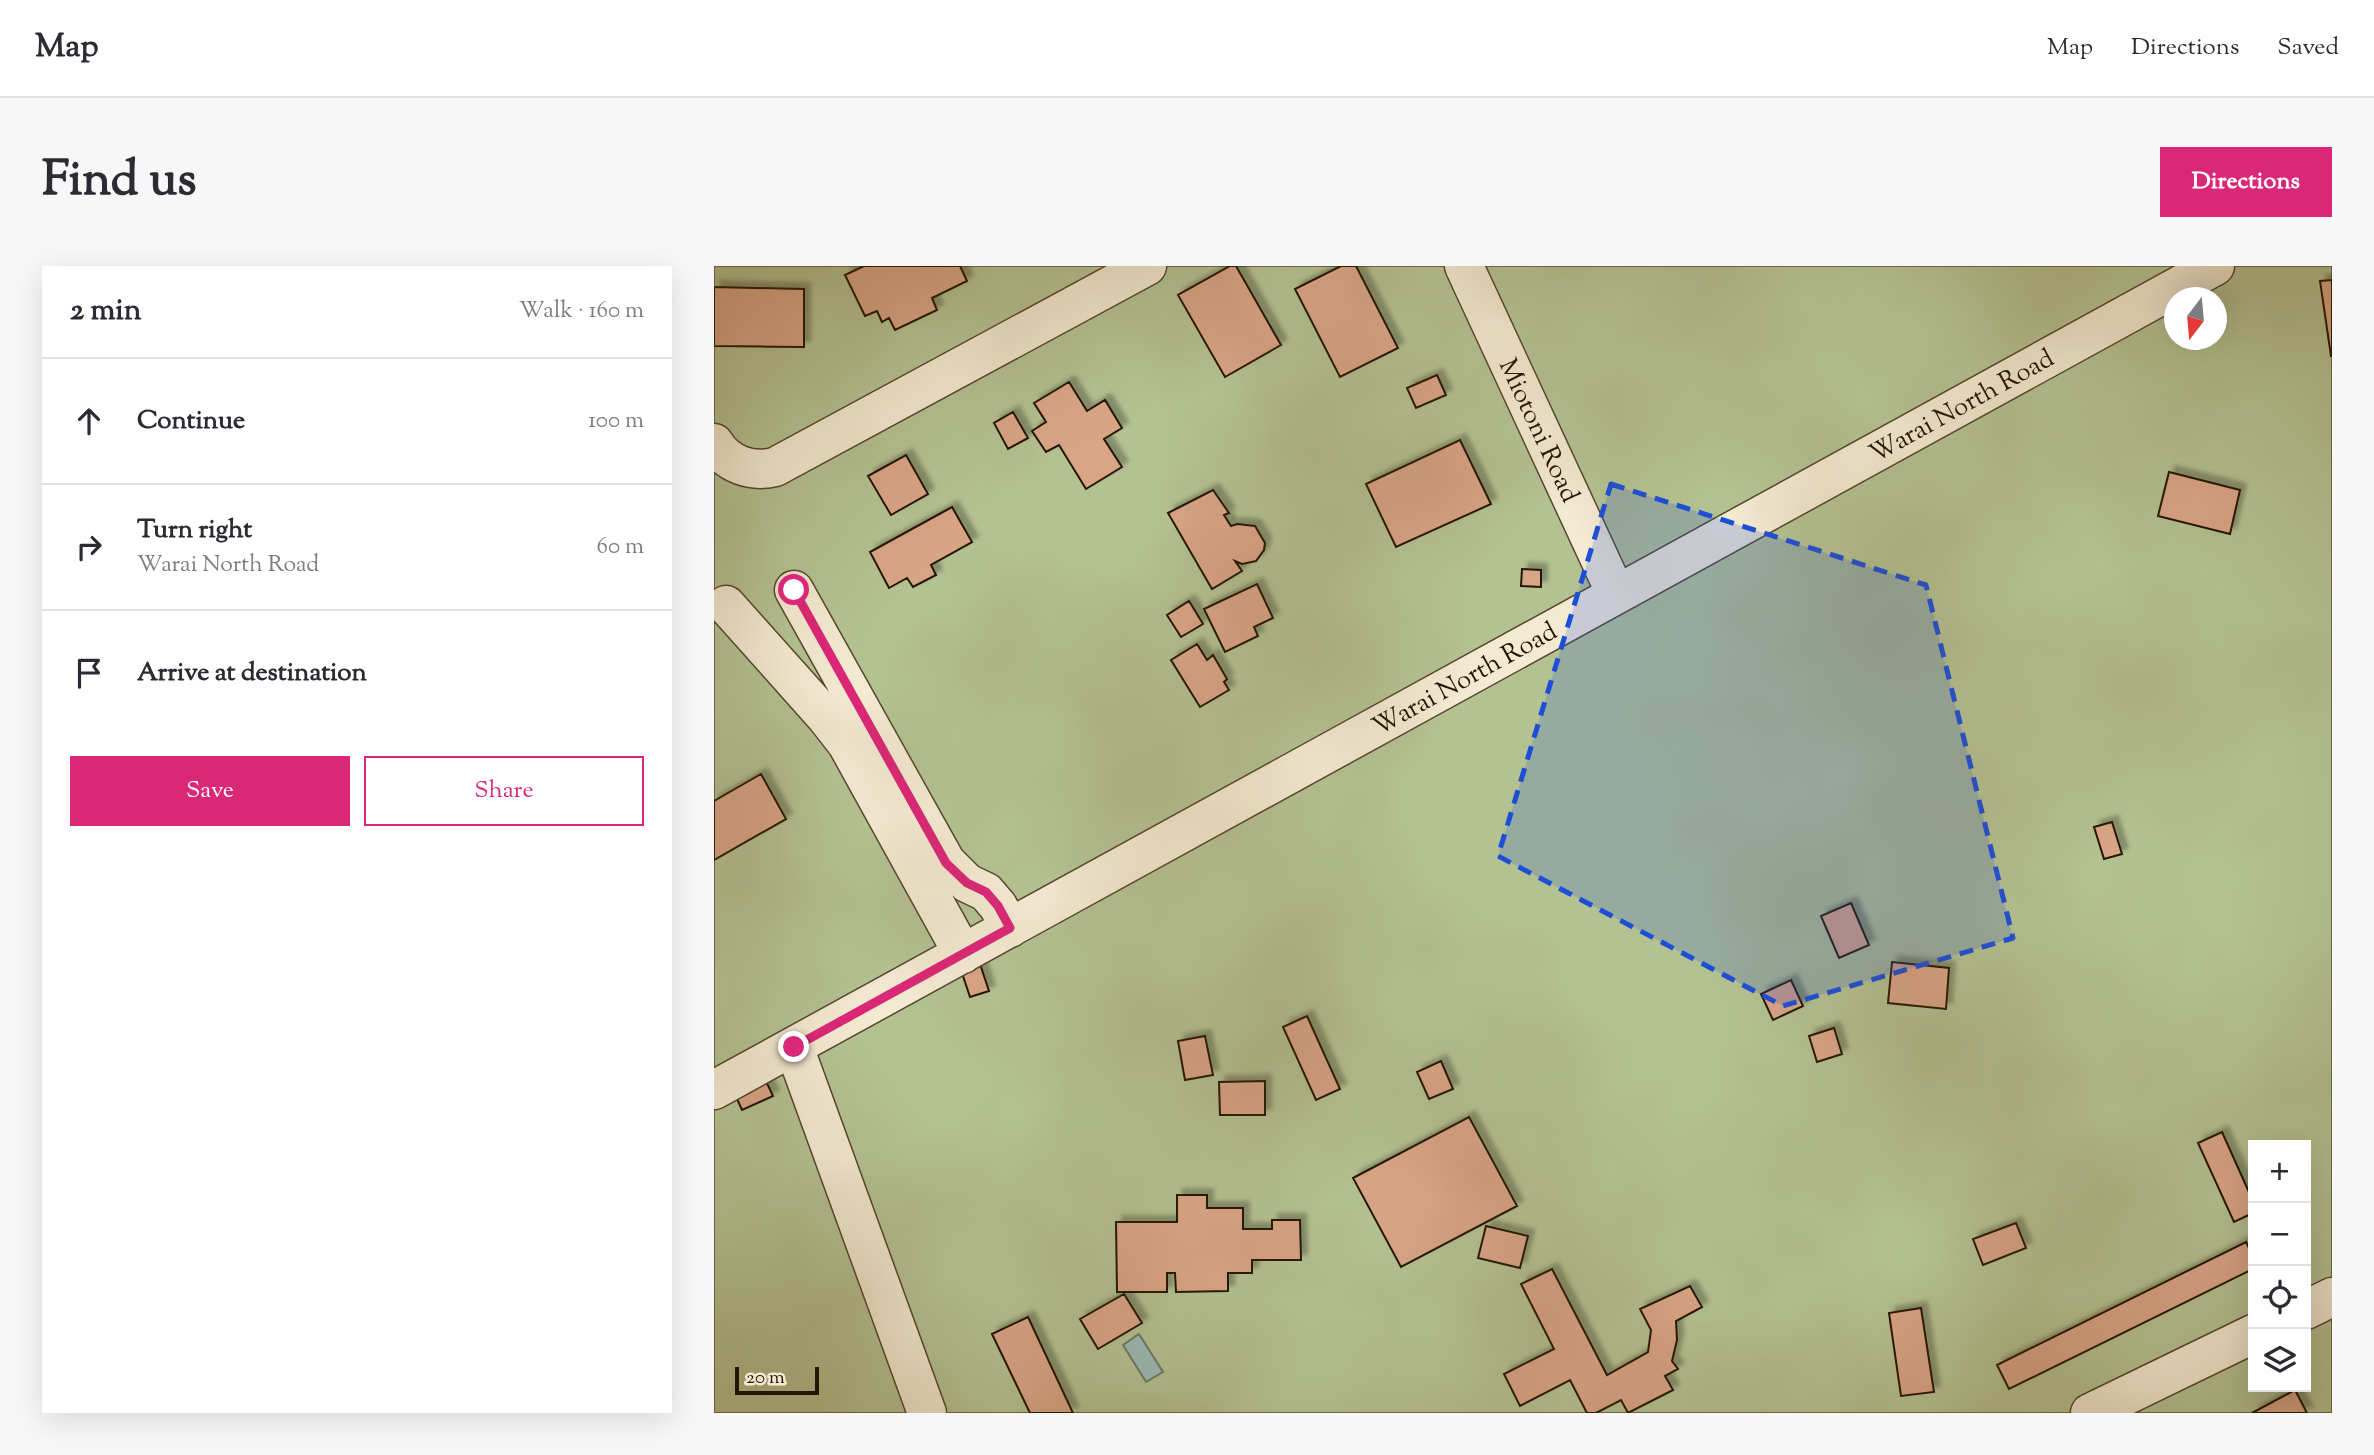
<!DOCTYPE html>
<html lang="en">
<head>
<meta charset="utf-8">
<style>
  body { margin:0; font-family:"Sorts Mill Goudy",serif; background:#f7f7f7; color:#2b2b33 }
  .controls { position:absolute; right:21px; bottom:21px; display:grid; overflow:hidden; border-radius:0px; box-shadow:0 7px 28px #0002 }
  .controls button { width:63px; height:63px; display:grid; place-items:center; padding:0; border:0; border-bottom:2px solid #e1e1e2; background:#fff; color:#2b2b33; font:35px sans-serif }
  .compass { position:absolute; left:1450px; top:21px; width:63px; height:63px; border-radius:50%; background:#fff; box-shadow:0 7px 28px #0002; rotate:196deg }
  .scale { position:absolute; left:21px; bottom:18px; width:84px; box-sizing:border-box; padding-left:7px; border:4px solid #241401; border-top:0; font-size:19px; line-height:24px; white-space:nowrap; color:#241401; -webkit-text-stroke:5px #f3ead2; paint-order:stroke }
  .stop { position:absolute; width:21px; height:21px; margin:-16px; border:5px solid #db2777; border-radius:50%; background:#fff }
  .stop.end { background:#db2777; border-color:#fff; box-shadow:0 2px 7px #0008 }
  .list { margin:0; padding:0; list-style:none }
  h2 { display:flex; justify-content:space-between; align-items:center; height:91px; margin:0; padding:0 28px; font-size:30px }
  h2 small { font-size:23px; font-weight:400; color:#7c7c81 }
  .list li { display:grid; grid-template-columns:46px 1fr auto; gap:21px; align-items:center; box-sizing:border-box; height:126px; padding:0 28px; border-top:2px solid #e1e1e2 }
  .list b { display:block; font-size:26px; white-space:nowrap }
  .list p { margin:0; font-size:23px; white-space:nowrap; color:#7c7c81 }
  .list em { font-size:23px; font-style:normal; color:#7c7c81 }
  .actions { display:flex; gap:14px; padding:21px 28px }
  .actions a { flex:1; padding:16px 0; border:2px solid #db2777; border-radius:0px; text-align:center; font-size:24px; color:#db2777 }
  .actions .main { background:#db2777; color:#fff }
  .icon { flex:none; width:38px; height:38px; fill:none; stroke:currentColor; stroke-width:2; stroke-linecap:round; stroke-linejoin:round }
  .map { position:relative; flex:none; width:1618px; height:1147px; overflow:hidden; border-radius:0px }
  header { display:flex; align-items:center; gap:42px; box-sizing:border-box; height:98px; padding:0 35px; background:#fff; border-bottom:2px solid #e1e1e2 }
  header strong { font-size:33px }
  nav { display:flex; gap:38px; margin-inline-start:auto; font-size:24px }
  .intro { display:flex; align-items:center; justify-content:space-between; box-sizing:border-box; height:168px; padding:0 42px }
  h1 { margin:0; font-size:49px }
  .button { padding:18px 32px; border-radius:0px; background:#db2777; color:#fff; font-size:24px; font-weight:700 }
  main { display:flex; gap:42px; padding:0 42px }
  aside { flex:1; background:#fff; border-radius:0px; box-shadow:0 7px 28px #0002 }
  .map>svg:first-child { display:block }
  .green { fill:#b4c292; stroke:#6c6b4a; stroke-width:2; fill-rule:evenodd }
  .water { fill:#9abbb7; stroke:#6b786e; stroke-width:2 }
  .building { fill:#d9a587; stroke:#241401; stroke-width:2; filter:url(#shadow) }
  .lines { fill:none; stroke-linecap:round; stroke-linejoin:round }
  .minor-casing { stroke:#56462f; stroke-width:41 }
  .minor { stroke:#f3ead2; stroke-width:38 }
  .route { stroke:#db2777; stroke-width:9 }
  .marked { fill:#1d4ed8; fill-opacity:0.2; stroke:#1d4ed8; stroke-width:5; stroke-dasharray:14 9; stroke-linejoin:round }
  .labels { text-anchor:middle; stroke-width:7; stroke-linejoin:round; paint-order:stroke }
  .street-label { font-size:26px; fill:#241401; stroke:#f3ead2 }
</style>
</head>
<body>
<header>
<strong>Map</strong>
<nav><a>Map</a><a>Directions</a><a>Saved</a></nav>
</header>
<div class="intro"><h1>Find us</h1><a class="button">Directions</a></div>
<main>
<aside>
<h2>2 min<small>Walk · 160 m</small></h2>
<ul class="list">
<li><svg class="icon" aria-label="ahead" viewBox="0 0 24 24"><path d="M12 20V5M6 11l6-6 6 6"/></svg><div><b>Continue</b></div><em>100 m</em></li>
<li><svg class="icon" aria-label="right" viewBox="0 0 24 24"><path d="M7 20v-9h11M14 6l5 5-5 5"/></svg><div><b>Turn right</b><p>Warai North Road</p></div><em>60 m</em></li>
<li><svg class="icon" aria-label="arrive" viewBox="0 0 24 24"><path d="M6 21V4h12l-3 4 3 4H6"/></svg><div><b>Arrive at destination</b></div></li>
</ul>
<div class="actions"><a class="main">Save</a><a>Share</a></div>
</aside>
<div class="map">
<svg width="1618" height="1147" viewBox="0 0 1618 1147">
  <defs>
    <filter id="shadow"><feDropShadow dx="6" dy="-6" stdDeviation="2" flood-color="#0004"/></filter>
  </defs>
  <rect width="100%" height="100%" fill="#ecdeb9"/>
  <filter id="stains"><feTurbulence type="fractalNoise" baseFrequency=".00286" numOctaves="4"/><feColorMatrix values="0 0 0 0 .2 0 0 0 0 .09 0 0 0 0 .02 0 0 0 .5 -.17"/></filter>
  <radialGradient id="worn" r=".72"><stop offset=".6" stop-color="#630" stop-opacity="0"/><stop offset="1" stop-color="#630" stop-opacity=".3"/></radialGradient>
  <path class="green" d="M 0,0 L 1618,0 L 1618,1147 L 0,1147 ZM 1461,32 L 1503,32 L 1503,74 L 1461,74 ZM 1539,879 L 1592,879 L 1592,1121 L 1539,1121 Z"/>
  <path class="water" d="M 425,1068 L 449,1106 L 432,1116 L 409,1079 Z"/>
  <path class="building" d="M 150,0 L 246,0 L 253,15 L 218,32 L 223,44 L 181,64 L 175,52 L 168,56 L 163,45 L 151,50 L 131,9 Z
    M 516,0 L 522,0 L 567,79 L 511,111 L 464,29 Z
    M 627,0 L 642,0 L 684,82 L 626,111 L 581,23 Z
    M 1618,14 L 1618,90 L 1617,90 L 1606,15 Z
    M 0,21 L 90,23 L 90,81 L 0,80 Z
    M 723,109 L 732,129 L 702,142 L 693,122 Z
    M 355,116 L 373,145 L 391,134 L 408,162 L 390,173 L 408,201 L 372,223 L 345,179 L 332,186 L 318,165 L 332,156 L 320,137 Z
    M 299,146 L 314,172 L 294,183 L 280,157 Z
    M 746,174 L 777,238 L 682,281 L 652,218 Z
    M 192,189 L 214,228 L 177,249 L 154,210 Z
    M 1455,206 L 1526,224 L 1516,268 L 1444,250 Z
    M 499,224 L 515,247 L 510,249 L 517,260 L 523,258 L 541,260 L 551,277 L 550,284 L 542,295 L 528,298 L 521,295 L 528,305 L 498,323 L 454,247 Z
    M 238,241 L 258,276 L 217,299 L 222,309 L 199,321 L 193,312 L 175,322 L 156,286 Z
    M 808,303 L 827,304 L 827,321 L 807,320 Z
    M 543,318 L 559,352 L 540,361 L 544,370 L 511,386 L 490,343 Z
    M 475,335 L 489,358 L 467,371 L 453,349 Z
    M 483,378 L 493,394 L 499,389 L 513,413 L 510,416 L 515,424 L 486,441 L 457,394 Z
    M 47,508 L 72,553 L 0,594 L 0,535 Z
    M 1398,556 L 1408,588 L 1390,593 L 1380,561 Z
    M 1137,637 L 1155,679 L 1125,692 L 1107,650 Z
    M 265,695 L 275,725 L 256,731 L 246,701 Z
    M 1178,696 L 1235,702 L 1232,743 L 1174,737 Z
    M 1077,714 L 1089,740 L 1059,754 L 1047,728 Z
    M 593,750 L 626,823 L 602,834 L 569,761 Z
    M 1120,762 L 1128,788 L 1103,796 L 1095,770 Z
    M 491,770 L 499,809 L 471,814 L 464,775 Z
    M 727,795 L 739,823 L 715,833 L 703,806 Z
    M 50,811 L 59,830 L 28,844 L 19,824 Z
    M 551,815 L 551,849 L 506,849 L 505,816 Z
    M 755,851 L 803,940 L 687,1001 L 639,912 Z
    M 1508,866 L 1539,935 L 1539,947 L 1520,956 L 1484,877 Z
    M 463,929 L 493,929 L 493,942 L 529,942 L 529,963 L 558,963 L 558,954 L 586,954 L 587,994 L 538,994 L 538,1007 L 514,1007 L 514,1025 L 462,1026 L 461,1007 L 453,1007 L 453,1026 L 403,1026 L 402,956 L 463,956 Z
    M 1302,957 L 1312,982 L 1269,999 L 1259,973 Z
    M 772,960 L 814,970 L 806,1002 L 764,992 Z
    M 1532,976 L 1539,990 L 1539,1003 L 1295,1123 L 1283,1099 Z
    M 838,1003 L 893,1109 L 934,1086 L 937,1064 L 926,1043 L 976,1020 L 988,1041 L 962,1055 L 963,1074 L 958,1095 L 964,1103 L 951,1110 L 959,1124 L 914,1147 L 907,1134 L 882,1147 L 873,1147 L 856,1114 L 806,1140 L 790,1108 L 840,1083 L 807,1018 Z
    M 410,1028 L 428,1057 L 384,1083 L 366,1053 Z
    M 1207,1042 L 1220,1126 L 1187,1130 L 1175,1047 Z
    M 314,1051 L 359,1147 L 316,1147 L 278,1068 Z
    M 1581,1124 L 1593,1147 L 1538,1147 Z"/>
  <g class="lines">
    <g class="minor-casing">
      <path id="minor" d="M 750,0 L 902,328
        M 0,177 C 13,198 37,207 61,201 L 433,0
        M 80,324 L 232,596 L 253,617 L 272,626 L 284,640 L 296,662
        M 12,339 L 112,451 L 133,478 L 249,688
        M 80,781 L 213,1147
        M 0,824 L 1501,0
        M 1592,1044 L 1618,1031
        M 1376,1147 L 1539,1068"/>
    </g>
    <use href="#minor" class="minor"/>
  </g>
  <g class="lines">
    <path class="route" d="M 80,324 L 232,597 L 253,617 L 272,626 L 284,640 L 296,662 L 80,781"/>
  </g>
  <path class="marked" d="M 897,218 L 1212,319 L 1299,672 L 1069,740 L 784,590 Z"/>
  <g class="labels">
    <g class="street-label">
      <text transform="translate(1247 139) rotate(-29)" y="9">Warai North Road</text>
      <text transform="translate(826 164) rotate(65)" y="9">Miotoni Road</text>
      <text transform="translate(750 412) rotate(-29)" y="9">Warai North Road</text>
    </g>
  </g>
  <rect width="100%" height="100%" filter="url(#stains)"/>
  <rect width="100%" height="100%" fill="url(#worn)"/>
</svg>
<div class="controls">
<button>+</button>
<button>−</button>
<button><svg class="icon" aria-label="locate" viewBox="0 0 24 24"><circle cx="12" cy="12" r="6"/><path d="M12 2v4M12 18v4M2 12h4M18 12h4"/></svg></button>
<button><svg class="icon" aria-label="layers" viewBox="0 0 24 24"><path d="M12 4l9 5-9 5-9-5zM3 14l9 5 9-5"/></svg></button>
</div>
<svg class="compass" viewBox="-18 -18 36 36"><path d="M0-13l5 13h-10z" fill="#e53935"/><path d="M0 13l5-13h-10z" fill="#7c7c81"/></svg>
<div class="scale">20 m</div>
<div class="stop" style="left:80px;top:324px"></div>
<div class="stop end" style="left:80px;top:781px"></div>
</div>
</main>
</body>
</html>
